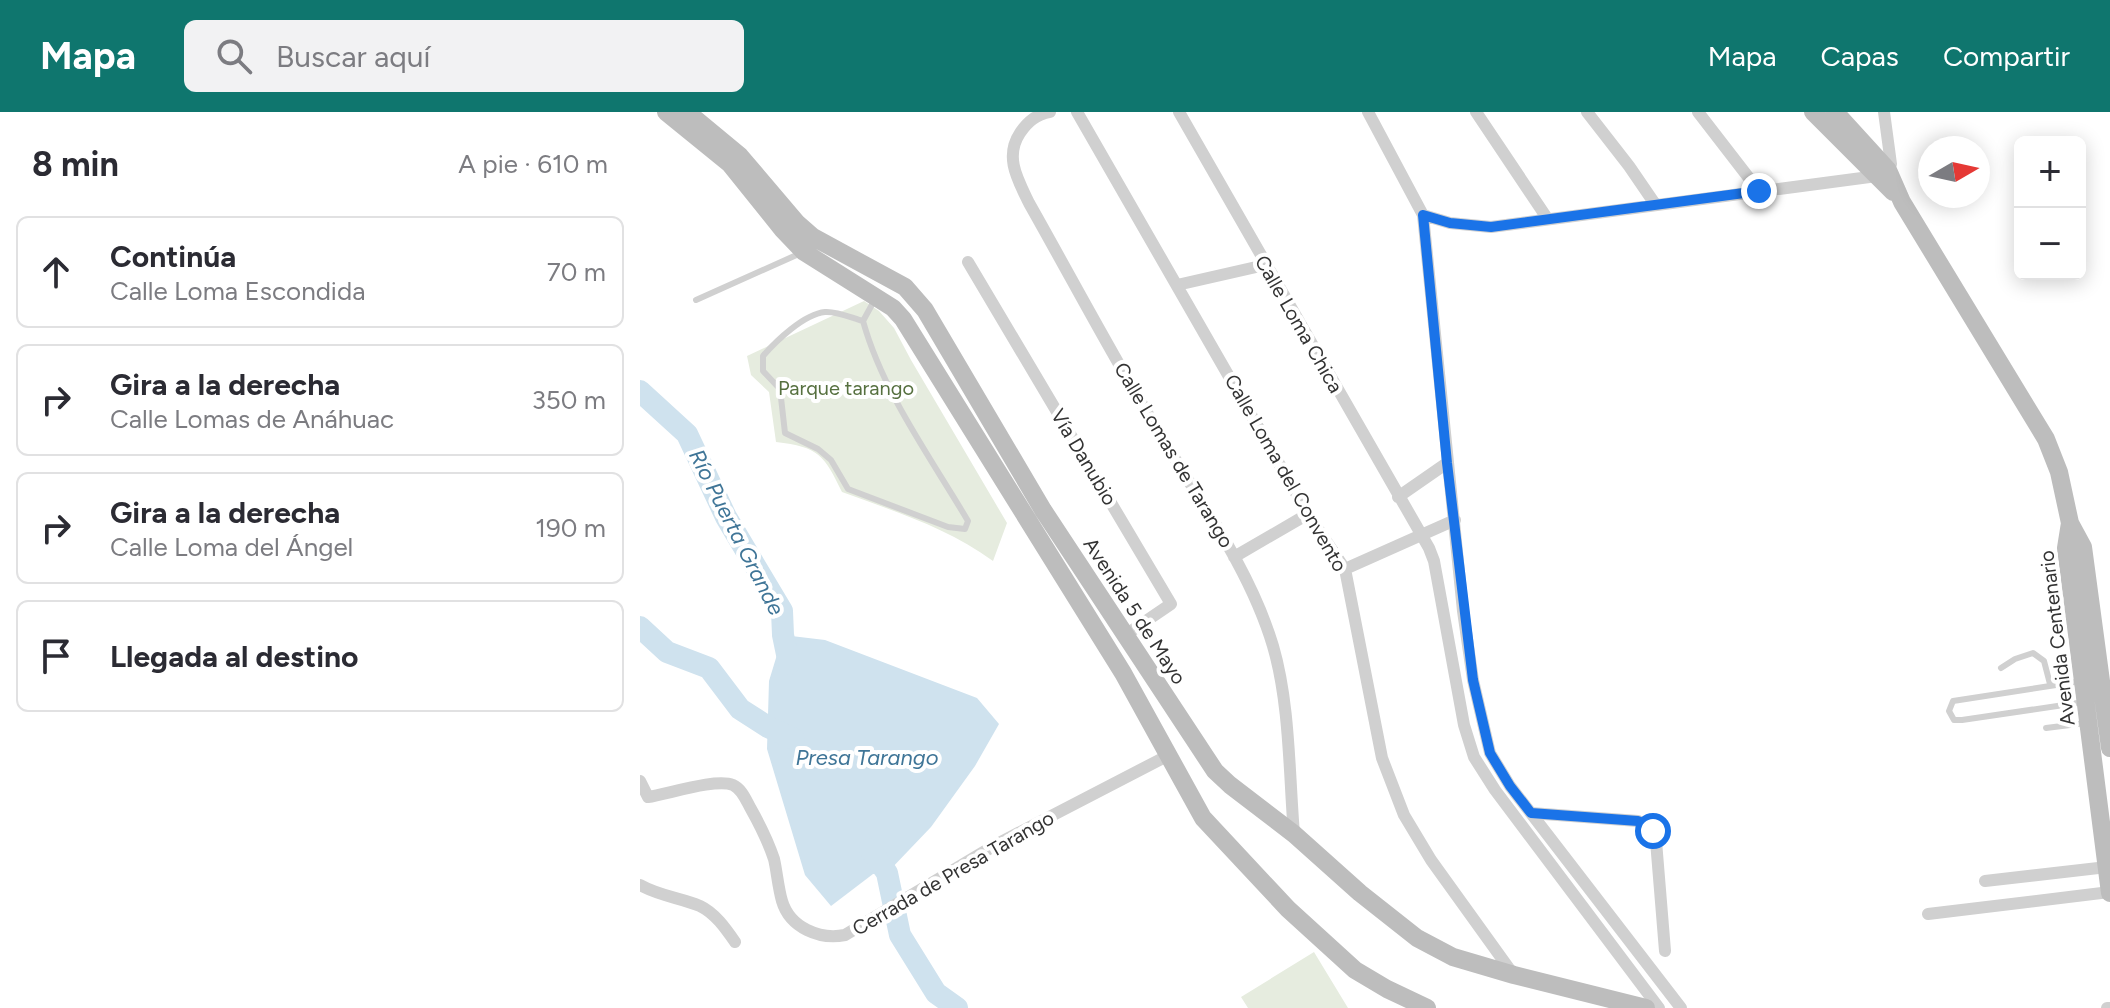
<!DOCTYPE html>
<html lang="es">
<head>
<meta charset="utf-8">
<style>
  body { margin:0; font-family:Figtree,sans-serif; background:#f2f2f3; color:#2b2b33 }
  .controls { position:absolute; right:24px; top:24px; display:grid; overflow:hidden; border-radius:12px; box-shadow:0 4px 20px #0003 }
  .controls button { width:72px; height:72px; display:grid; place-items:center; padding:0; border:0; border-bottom:2px solid #e1e1e2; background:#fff; color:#2b2b33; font:40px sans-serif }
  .compass { position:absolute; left:1278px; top:24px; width:72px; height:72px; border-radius:50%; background:#fff; box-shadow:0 4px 20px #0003; rotate:81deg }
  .stop { position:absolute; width:24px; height:24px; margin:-18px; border:6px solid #1a73e8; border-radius:50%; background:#fff }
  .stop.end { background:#1a73e8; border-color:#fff; box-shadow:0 2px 8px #0008 }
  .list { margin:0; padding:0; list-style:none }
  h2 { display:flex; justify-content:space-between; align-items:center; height:104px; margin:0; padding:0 32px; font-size:34px }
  h2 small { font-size:26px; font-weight:400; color:#7c7c81 }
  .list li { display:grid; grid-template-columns:52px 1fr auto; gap:24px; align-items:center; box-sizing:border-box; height:112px; margin:0 16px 16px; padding:0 16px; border:2px solid #e1e1e2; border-radius:12px }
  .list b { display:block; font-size:30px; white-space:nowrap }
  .list p { margin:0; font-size:26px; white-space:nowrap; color:#7c7c81 }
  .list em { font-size:26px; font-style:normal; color:#7c7c81 }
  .icon { flex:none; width:44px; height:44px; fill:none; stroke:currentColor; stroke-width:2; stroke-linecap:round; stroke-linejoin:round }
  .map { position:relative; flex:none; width:1470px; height:896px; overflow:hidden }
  header { display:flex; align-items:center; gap:48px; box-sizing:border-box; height:112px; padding:0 40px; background:#0f766e; color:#fff }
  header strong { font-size:38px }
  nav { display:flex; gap:44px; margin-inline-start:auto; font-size:28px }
  .search { width:560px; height:72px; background:#f2f2f3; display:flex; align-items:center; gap:20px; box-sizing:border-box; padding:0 28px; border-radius:12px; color:#7c7c81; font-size:30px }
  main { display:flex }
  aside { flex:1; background:#fff }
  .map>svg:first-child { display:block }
  .green { fill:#e6ecdf }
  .water { fill:#cfe2ee }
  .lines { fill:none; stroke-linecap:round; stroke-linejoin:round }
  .river { stroke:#cfe2ee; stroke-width:22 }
  .lane { stroke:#d0d0d0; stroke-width:6 }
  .street { stroke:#d0d0d0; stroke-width:12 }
  .secondary { stroke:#bdbdbd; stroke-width:18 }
  .route { stroke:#1a73e8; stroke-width:10 }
  .labels { text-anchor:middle; stroke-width:8; stroke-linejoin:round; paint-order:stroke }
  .street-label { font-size:20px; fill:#333; stroke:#fff }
  .park-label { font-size:20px; fill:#56703f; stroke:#fff }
  .water-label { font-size:22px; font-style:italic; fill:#3f7597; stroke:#fff }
</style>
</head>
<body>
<header>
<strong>Mapa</strong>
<div class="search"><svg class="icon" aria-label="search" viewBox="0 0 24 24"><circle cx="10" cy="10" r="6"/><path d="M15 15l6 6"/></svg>Buscar aquí</div>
<nav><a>Mapa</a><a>Capas</a><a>Compartir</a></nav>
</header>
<main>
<aside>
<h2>8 min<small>A pie · 610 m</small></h2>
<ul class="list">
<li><svg class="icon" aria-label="ahead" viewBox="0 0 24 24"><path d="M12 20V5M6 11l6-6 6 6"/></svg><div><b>Continúa</b><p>Calle Loma Escondida</p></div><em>70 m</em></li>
<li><svg class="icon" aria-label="right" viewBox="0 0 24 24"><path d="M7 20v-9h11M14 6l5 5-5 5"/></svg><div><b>Gira a la derecha</b><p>Calle Lomas de Anáhuac</p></div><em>350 m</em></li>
<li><svg class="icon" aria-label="right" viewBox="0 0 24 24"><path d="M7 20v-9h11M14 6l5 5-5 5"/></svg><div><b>Gira a la derecha</b><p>Calle Loma del Ángel</p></div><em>190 m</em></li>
<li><svg class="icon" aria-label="arrive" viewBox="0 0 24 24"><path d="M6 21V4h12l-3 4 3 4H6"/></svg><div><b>Llegada al destino</b></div></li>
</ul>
</aside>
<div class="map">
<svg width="1470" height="896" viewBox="0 0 1470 896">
  <rect width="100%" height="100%" fill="#fff"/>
  <path class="green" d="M 224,189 L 239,199 L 254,216 L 271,248 L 367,411 L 353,449 C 306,415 256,400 202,380 C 184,343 179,335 136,330 L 129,280 L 111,263 L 107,244 Z
    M 674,840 L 708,896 L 608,896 L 601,885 Z"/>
  <path class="water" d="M 143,523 L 185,528 L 337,586 L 359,612 L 335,654 L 291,715 L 247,761 L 233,762 L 191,794 L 165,763 L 127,637 L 129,569 Z"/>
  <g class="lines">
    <path class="river" d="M 0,279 L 47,322 L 86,405 L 142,499 L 143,523 L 149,552
      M 0,515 L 27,540 L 69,556 L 100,597 L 128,615 L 154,627
      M 230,737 L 247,761 L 260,823 L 296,881 L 317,896"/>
    <path class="lane" d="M 56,188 L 161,141
      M 223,209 C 212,206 197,199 185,200 C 164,202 136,229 123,244 L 123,259 L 140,277 L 145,321 L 178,337 L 191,348 L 208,377 L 308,415 L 325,417 L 328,409 C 291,346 243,281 223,209 L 234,189
      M 1361,556 L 1375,547 L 1393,541 L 1404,549 L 1410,572
      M 1442,569 L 1313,589 L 1309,599 L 1314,608 L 1322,608 L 1444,590
      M 1406,616 L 1446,611"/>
    <path class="street" d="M 410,0 C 396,3 388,9 380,21 C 364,45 378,68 389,91 C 432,167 473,245 518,319 C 559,388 610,457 633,534 C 650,592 649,662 654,722
      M 437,0 L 668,402 L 705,457 L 742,646 L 764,703 L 791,748 L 873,862
      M 539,0 L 789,436 L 794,449 L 824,613 L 834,645 L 855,678 L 1019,896
      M 728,0 L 783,103 L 823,499 L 833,568 L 850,641 L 870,674 L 1041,896
      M 836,0 L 907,106
      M 947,0 L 989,54 L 1015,92
      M 1058,0 L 1119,79
      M 783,103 L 810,111 L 851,115 L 1237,64 L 1245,61 L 1251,52 L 1244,0
      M 328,150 L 531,492 L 484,524
      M 537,173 L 625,153
      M 758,385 L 807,351
      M 594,445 L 668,402
      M 705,457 L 815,408
      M 0,669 L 8,685 C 28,682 76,666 93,673 C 102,677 106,688 111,697 C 120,713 128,729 134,747 C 137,760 138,775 142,789 C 150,816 180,828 205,823 L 357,732 L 527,644
      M 891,701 L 998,709 L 1007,713 L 1016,729 L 1025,839
      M 1345,769 L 1467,755
      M 0,773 C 19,784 41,786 60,794 C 75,801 86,817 95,830
      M 1288,802 L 1470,780
      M 1467,896 L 1470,896"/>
    <path class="secondary" d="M 26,0 L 90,52 L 143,118 L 164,140 L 253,196 L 263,207 L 483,561 L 563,706 L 648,797 L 715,858 L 747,877 L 787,896
      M 47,0 L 100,44 L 157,111 L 173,125 L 265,175 L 285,198 L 403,398 L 575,659 L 590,673 L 654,722 L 720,781 L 777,826 L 813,845 L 874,863 L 1006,896
      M 1173,0 L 1253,80
      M 1195,0 L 1248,58 L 1262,90 L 1406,327 L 1419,360 L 1430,411 L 1443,435 L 1470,636
      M 1430,411 L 1426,436 L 1470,781"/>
  </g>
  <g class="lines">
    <path class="route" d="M 1013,719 L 1007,713 L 998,709 L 891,701 L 870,674 L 850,641 L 833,568 L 807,351 L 783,103 L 810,111 L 851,115 L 1119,79"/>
  </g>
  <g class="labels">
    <g class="street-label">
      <text transform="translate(659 212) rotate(60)" y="7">Calle Loma Chica</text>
      <text transform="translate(534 343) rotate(59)" y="7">Calle Lomas de Tarango</text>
      <text transform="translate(444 345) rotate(59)" y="7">Vía Danubio</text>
      <text transform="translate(646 361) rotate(60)" y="7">Calle Loma del Convento</text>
      <text transform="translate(495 499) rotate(57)" y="7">Avenida 5 de Mayo</text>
      <text transform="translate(1417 526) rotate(-97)" y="7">Avenida Centenario</text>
      <text transform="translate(313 761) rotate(-30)" y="7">Cerrada de Presa Tarango</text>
    </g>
    <g class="park-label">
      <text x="206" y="283">Parque tarango</text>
    </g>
    <g class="water-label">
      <text transform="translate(97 420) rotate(63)" y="8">Río Puerta Grande</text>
      <text x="227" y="653">Presa Tarango</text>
    </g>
  </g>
</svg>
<div class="controls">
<button>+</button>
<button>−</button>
</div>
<svg class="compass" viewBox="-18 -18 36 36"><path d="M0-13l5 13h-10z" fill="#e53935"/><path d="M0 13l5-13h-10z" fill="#7c7c81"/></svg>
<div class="stop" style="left:1013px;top:719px"></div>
<div class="stop end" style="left:1119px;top:79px"></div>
</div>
</main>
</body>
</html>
